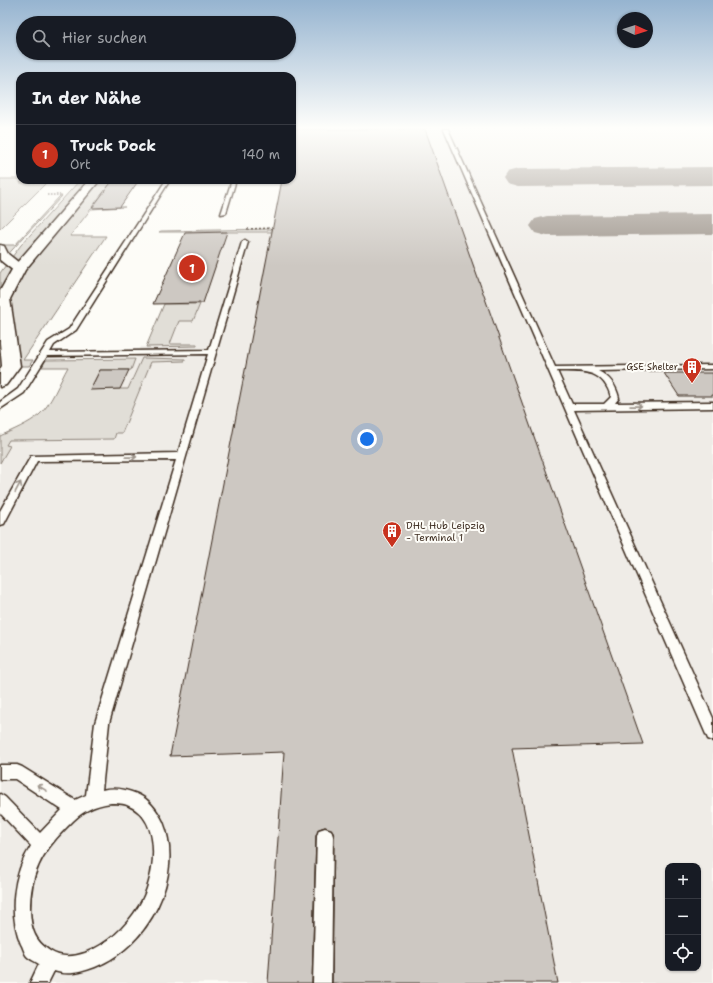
<!DOCTYPE html>
<html lang="de">
<head>
<meta charset="utf-8">
<style>
  body { margin:0; font-family:"Shantell Sans",sans-serif; background:#242831; color:#f1f3f6 }
  .controls { position:absolute; right:12px; bottom:12px; display:grid; overflow:hidden; border-radius:8px; box-shadow:0 1px 3px #0004 }
  .controls button { width:36px; height:36px; display:grid; place-items:center; padding:0; border:0; border-bottom:1px solid #363941; background:#171b24; color:#f1f3f6; font:20px sans-serif }
  .compass { position:absolute; left:617px; top:12px; width:36px; height:36px; border-radius:50%; background:#171b24; box-shadow:0 1px 3px #0004; rotate:93deg }
  .you { position:absolute; left:367px; top:439px; width:14px; height:14px; margin:-10px; border:3px solid #fff; border-radius:50%; background:#1a73e8; box-shadow:0 0 0 6px #1a73e833 }
  .badge { display:grid; place-items:center; width:26px; height:26px; border-radius:50%; background:#c8321e; color:#fff; font-size:13px; font-weight:700 }
  .pin { position:absolute; translate:-50% -50%; border:2px solid #fff; box-shadow:0 1px 4px #0006 }
  .list { margin:0; padding:0; list-style:none }
  h2 { display:flex; justify-content:space-between; align-items:center; height:52px; margin:0; padding:0 16px; font-size:17px }
  h2 small { font-size:13px; font-weight:400; color:#9ea1a6 }
  .list li { display:grid; grid-template-columns:26px 1fr auto; gap:12px; align-items:center; box-sizing:border-box; height:60px; padding:0 16px; border-top:1px solid #363941 }
  .list b { display:block; font-size:15px; white-space:nowrap }
  .list p { margin:0; font-size:13px; white-space:nowrap; color:#9ea1a6 }
  .list em { font-size:13px; font-style:normal; color:#9ea1a6 }
  .icon { flex:none; width:22px; height:22px; fill:none; stroke:currentColor; stroke-width:2; stroke-linecap:round; stroke-linejoin:round }
  .map { position:relative; flex:none; width:713px; height:983px; overflow:hidden }
  .search { position:absolute; background:#171b24; box-shadow:0 1px 3px #0004; left:16px; top:16px; width:280px; height:44px; display:flex; align-items:center; gap:10px; box-sizing:border-box; padding:0 14px; border-radius:22px; color:#9ea1a6; font-size:15px }
  .panel { position:absolute; background:#171b24; box-shadow:0 1px 3px #0004; left:16px; top:72px; width:280px; height:112px; border-radius:12px }
  .map>svg:first-child { display:block }
  .built { fill:#efece7; fill-rule:evenodd }
  .green { fill:#e1ded7; stroke:#8e847a }
  .lines { fill:none; stroke-linecap:round; stroke-linejoin:round }
  .taxiway { fill:#9c938a; fill-rule:evenodd }
  .building { fill:#cdc8c2; stroke:#3b2a1e }
  .service-casing { stroke:#3b2a1e; stroke-width:3 }
  .minor-casing { stroke:#3b2a1e; stroke-width:3 }
  .tertiary-casing { stroke:#3b2a1e; stroke-width:3 }
  .path-far1 { stroke:#3b2a1e; stroke-width:1; stroke-dasharray:1.5 1.5; stroke-linecap:butt }
  .path { stroke:#3b2a1e; stroke-width:1.5; stroke-dasharray:2 2; stroke-linecap:butt }
  .service { fill:#fdfcf7; fill-rule:evenodd }
  .minor { fill:#fdfcf7; fill-rule:evenodd }
  .tertiary { fill:#fdfcf7; fill-rule:evenodd }
  .oneway { stroke:#9c938a }
  .labels { text-anchor:middle; stroke-width:4; stroke-linejoin:round; paint-order:stroke }
  .far-poi-label { font-size:9px; fill:#3b2a1e; stroke:#fdfcf7; text-anchor:end }
  .poi-label { font-size:10px; fill:#3b2a1e; stroke:#fdfcf7; text-anchor:start }
</style>
</head>
<body>
<div class="map">
<svg width="713" height="983" viewBox="0 0 713 983">
  <rect width="100%" height="100%" fill="#fdfcf7"/>
  <filter id="ink" filterUnits="userSpaceOnUse"><feTurbulence type="fractalNoise" baseFrequency=".025" numOctaves="2"/><feDisplacementMap in="SourceGraphic" scale="8" xChannelSelector="R" yChannelSelector="G"/><feConvolveMatrix kernelMatrix="1 2 1 2 8 2 1 2 1" color-interpolation-filters="sRGB"/></filter>
  <g filter="url(#ink)">
    <path class="built" d="M 292,129 L 713,129 L 713,983 L 0,983 L 0,449 L 9,435 L 115,389 L 90,390 L 100,370 L 129,370 L 141,347 L 146,347 L 164,304 L 153,304 L 185,233 L 272,231 L 292,180 ZM 668,866 L 698,866 L 698,968 L 668,968 Z"/>
    <path class="green" d="M 0,179 L 20,179 L 22,180 L 20,183 L 45,182 L 49,180 L 0,229 Z
      M 80,180 L 113,180 L 92,207 L 125,207 L 91,209 L 70,236 L 106,236 L 23,360 L 33,360 L 29,366 L 0,366 L 0,273 L 21,245 Z
      M 60,196 L 62,196 L 0,263 L 0,245 L 15,245 Z
      M 272,229 L 272,232 L 159,232 L 161,231 Z
      M 164,304 L 200,304 L 193,321 L 179,321 L 170,344 L 197,344 L 197,346 L 146,347 Z
      M 142,358 L 185,359 L 185,361 L 151,362 L 122,433 L 116,433 L 114,439 L 9,440 L 6,445 L 10,446 L 0,463 L 0,436 C 13,430 28,424 39,415 C 51,405 60,381 68,367 L 42,367 L 46,360 L 135,359 L 131,370 L 100,370 L 90,389 L 128,389 Z"/>
    <g class="lines">
      <path class="taxiway" d="M 713,167 L 713,185 L 518,187 L 507,184 L 503,178 L 507,172 L 518,169 Z
        M 713,214 L 713,234 L 547,236 L 535,233 L 530,226 L 535,219 L 547,216 Z"/>
    </g>
    <path class="building" d="M 292,129 L 425,129 L 643,744 L 512,748 L 558,983 L 332,983 L 334,836 L 332,830 L 325,827 L 319,829 L 316,836 L 312,983 L 268,983 L 284,752 L 170,756 L 282,180 L 292,180 Z
      M 113,180 L 139,180 L 120,207 L 92,208 Z
      M 227,232 L 203,303 L 153,304 L 185,233 Z
      M 100,370 L 129,370 L 120,389 L 90,390 Z
      M 664,373 L 713,373 L 713,396 L 679,396 Z"/>
    <g class="lines">
      <g class="service-casing">
        <path id="service" d="M 444,129 L 448,129 L 555,367 L 713,365 L 713,369 L 598,371 C 610,377 616,385 619,398 L 615,403 L 713,402 L 713,408 L 574,410 L 713,718 L 713,741 L 708,739 ZM 557,371 C 581,371 603,368 611,397 L 604,404 L 572,404 Z
          M 166,180 L 170,180 L 76,330 L 54,345 L 50,352 L 209,350 L 242,242 L 245,240 L 248,242 L 109,723 L 102,790 C 114,787 125,789 137,794 C 149,799 157,810 163,822 C 185,876 148,947 95,967 C 81,972 69,976 54,971 L 48,983 L 30,983 L 39,964 C 35,961 29,959 26,955 C 24,952 23,947 21,944 C 8,913 13,874 31,846 L 0,813 L 0,794 L 5,797 L 40,833 L 62,810 L 15,779 L 0,779 L 0,765 L 17,765 L 22,767 L 75,800 L 86,795 L 95,723 L 176,460 L 37,461 L 4,524 L 0,525 L 0,511 L 31,456 L 178,453 L 208,354 L 47,356 L 24,393 L 0,409 L 0,402 L 18,389 L 48,342 L 69,329 ZM 111,803 C 117,803 124,803 129,806 C 164,821 155,880 139,906 C 126,927 108,944 85,953 C 74,957 60,958 50,951 C 34,940 31,929 30,910 C 30,875 41,853 65,829 C 72,822 79,814 88,810 C 95,806 103,804 111,803 Z
          M 232,180 L 236,180 L 226,213 L 221,214 Z
          M 325,828 L 331,830 L 333,836 L 331,983 L 313,983 L 317,836 L 319,830 Z"/>
      </g>
      <g class="minor-casing">
        <path id="minor" d="M 0,245 L 4,246 L 8,254 L 23,266 L 25,269 L 23,272 L 15,272 L 0,260 Z"/>
      </g>
      <g class="tertiary-casing">
        <path id="tertiary" d="M 89,180 L 100,180 L 25,270 L 10,299 L 20,366 L 6,385 L 0,387 L 0,369 L 2,366 L 0,343 L 0,291 L 14,266 Z"/>
      </g>
      <path class="path-far1" d="M 47,195 L 60,195"/>
      <path class="path" d="M 247,229 L 273,228"/>
      <use href="#service" class="service"/>
      <use href="#minor" class="minor"/>
      <use href="#tertiary" class="tertiary"/>
    </g>
    <defs><path id="oneway-shaft" d="M-6 0H5M1.5-3L5.5 0L1.5 3" fill="none" stroke-width="1.6" stroke-linecap="round" stroke-linejoin="round"/></defs>
    <g class="oneway">
      <use href="#oneway-shaft" transform="translate(636 406) rotate(-1)"/>
      <use href="#oneway-shaft" transform="translate(131 457) rotate(-1)"/>
      <use href="#oneway-shaft" transform="translate(18 487) rotate(-62)"/>
      <use href="#oneway-shaft" transform="translate(42 788) rotate(-148)"/>
    </g>
  </g>
  <linearGradient id="sky" x2="0" y2="1"><stop stop-color="#96b4d0"/><stop offset="0.48" stop-color="#fefefb"/><stop offset="1" stop-color="#fefefb" stop-opacity="0"/></linearGradient>
  <rect width="713" height="266" fill="url(#sky)"/>
  <defs>
    <g id="building-pin" transform="scale(1)"><path d="M0 17L-7.5 6A9.5 9.5 0 1 1 7.5 6Z" fill="#c8321e" stroke="#fdfcf7"/><path d="M-4-6H4V6H1V3H-1V6H-4ZM-2.5-4.3h1.7v1.8h-1.7ZM.8-4.3h1.7v1.8H.8ZM-2.5-1h1.7V.8h-1.7ZM.8-1h1.7V.8H.8Z" fill="#fff"/></g>
  </defs>
  <g fill-rule="evenodd">
    <use href="#building-pin" x="692" y="367"/>
    <use href="#building-pin" x="392" y="531"/>
  </g>
  <g class="labels">
    <g class="far-poi-label">
      <text x="678" y="370">GSE Shelter</text>
    </g>
    <g class="poi-label">
      <text x="406" y="529">DHL Hub Leipzig<tspan x="406" dy="12">- Terminal 1</tspan></text>
    </g>
  </g>
</svg>
<div class="controls">
<button>+</button>
<button>−</button>
<button><svg class="icon" aria-label="locate" viewBox="0 0 24 24"><circle cx="12" cy="12" r="6"/><path d="M12 2v4M12 18v4M2 12h4M18 12h4"/></svg></button>
</div>
<svg class="compass" viewBox="-18 -18 36 36"><path d="M0-13l5 13h-10z" fill="#e53935"/><path d="M0 13l5-13h-10z" fill="#9ea1a6"/></svg>
<div class="you"></div>
<div class="pin badge" style="left:192px;top:268px">1</div>
<div class="search"><svg class="icon" aria-label="search" viewBox="0 0 24 24"><circle cx="10" cy="10" r="6"/><path d="M15 15l6 6"/></svg>Hier suchen</div>
<section class="panel">
<h2>In der Nähe<small></small></h2>
<ul class="list">
<li><span class="badge">1</span><div><b>Truck Dock</b><p>Ort</p></div><em>140 m</em></li>
</ul>
</section>
</div>
</body>
</html>
